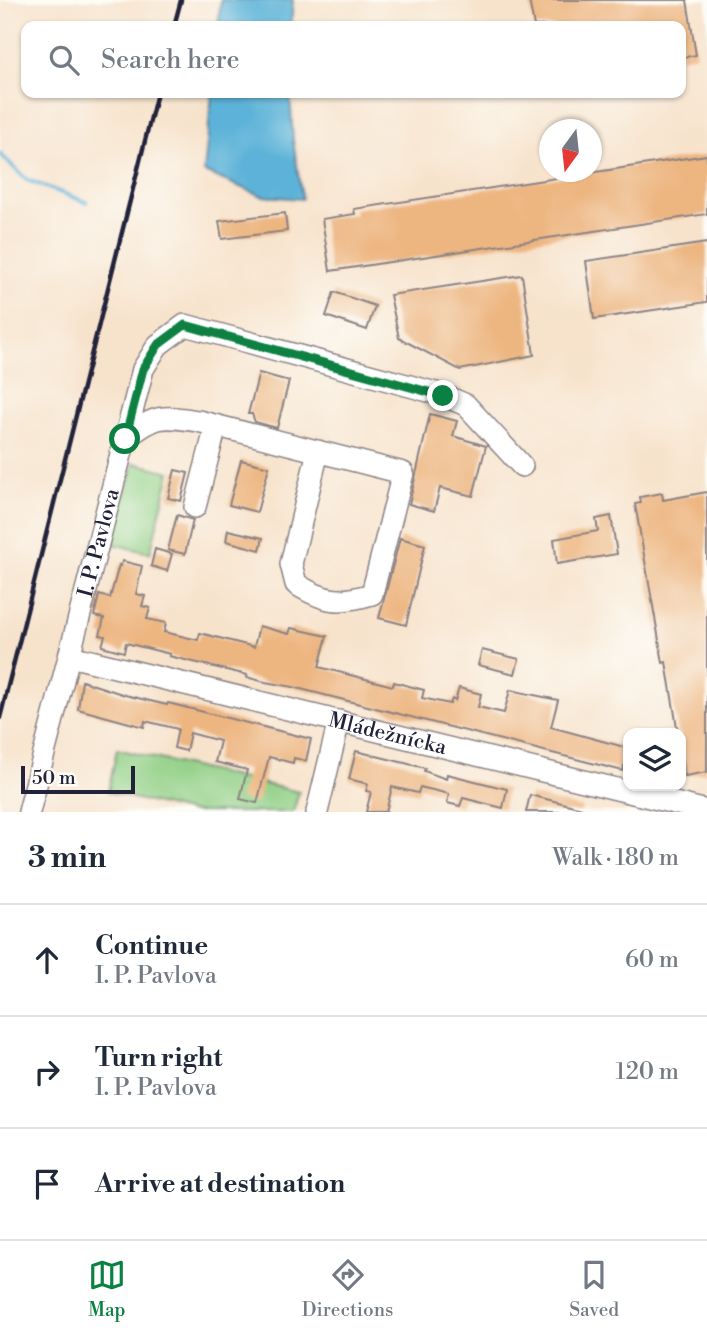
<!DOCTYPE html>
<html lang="en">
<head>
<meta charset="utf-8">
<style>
  body { margin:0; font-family:"Libre Bodoni",serif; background:#f6f6f7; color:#1f2937 }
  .controls { position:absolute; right:21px; bottom:21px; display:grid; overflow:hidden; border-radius:14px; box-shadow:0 2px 5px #0004 }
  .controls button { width:63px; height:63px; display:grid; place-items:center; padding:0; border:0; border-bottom:2px solid #e0e1e3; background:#fff; color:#1f2937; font:35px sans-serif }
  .compass { position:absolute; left:539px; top:119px; width:63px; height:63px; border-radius:50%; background:#fff; box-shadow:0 2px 5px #0004; rotate:195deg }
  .scale { position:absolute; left:21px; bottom:18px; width:114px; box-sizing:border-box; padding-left:7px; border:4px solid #22223b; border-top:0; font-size:19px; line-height:24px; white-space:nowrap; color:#22223b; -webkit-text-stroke:5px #fdfcf7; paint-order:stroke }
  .stop { position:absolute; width:21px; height:21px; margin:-16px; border:5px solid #0b8043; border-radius:50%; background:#fff }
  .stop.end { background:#0b8043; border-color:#fff; box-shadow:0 2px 7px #0008 }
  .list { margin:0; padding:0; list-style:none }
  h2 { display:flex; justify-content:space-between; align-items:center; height:91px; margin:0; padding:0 28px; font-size:30px }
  h2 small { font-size:23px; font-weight:400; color:#747a83 }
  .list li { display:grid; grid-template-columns:46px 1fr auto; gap:21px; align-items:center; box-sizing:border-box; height:112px; padding:0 28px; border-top:2px solid #e0e1e3 }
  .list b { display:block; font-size:26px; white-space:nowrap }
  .list p { margin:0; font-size:23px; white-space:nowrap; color:#747a83 }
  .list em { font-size:23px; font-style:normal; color:#747a83 }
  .icon { flex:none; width:38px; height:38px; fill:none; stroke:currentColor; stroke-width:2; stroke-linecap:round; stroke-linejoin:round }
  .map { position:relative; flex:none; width:707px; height:812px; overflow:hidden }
  .search { position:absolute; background:#fff; box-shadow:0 2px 5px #0004; left:21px; right:21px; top:21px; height:77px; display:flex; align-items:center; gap:18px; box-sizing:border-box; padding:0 24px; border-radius:14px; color:#747a83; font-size:26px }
  .sheet { height:427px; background:#fff }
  nav { display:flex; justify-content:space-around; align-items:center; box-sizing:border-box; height:98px; border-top:2px solid #e0e1e3; background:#fff; font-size:19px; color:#747a83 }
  nav a { display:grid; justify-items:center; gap:4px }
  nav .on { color:#0b8043 }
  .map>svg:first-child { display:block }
  .green { fill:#91cf85; stroke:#5a7860; stroke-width:2 }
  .water { fill:#5bb2d8; stroke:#3e6a8a; stroke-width:2 }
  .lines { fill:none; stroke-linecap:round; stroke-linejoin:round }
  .stream { stroke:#5bb2d8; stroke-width:4.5 }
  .building { fill:#edb580 }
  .minor-casing { stroke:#8c8284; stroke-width:24 }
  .minor { stroke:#fff; stroke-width:21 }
  .rail { stroke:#22223b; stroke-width:4.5 }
  .route { stroke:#0b8043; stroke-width:9 }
  .labels { text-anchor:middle; stroke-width:5; stroke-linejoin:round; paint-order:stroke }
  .street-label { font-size:21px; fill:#22223b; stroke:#fdfcf7 }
</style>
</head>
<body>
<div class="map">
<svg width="707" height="812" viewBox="0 0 707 812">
  <rect width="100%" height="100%" fill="#fdfcf7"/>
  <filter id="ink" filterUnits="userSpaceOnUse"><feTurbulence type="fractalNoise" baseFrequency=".0143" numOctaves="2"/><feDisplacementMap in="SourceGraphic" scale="14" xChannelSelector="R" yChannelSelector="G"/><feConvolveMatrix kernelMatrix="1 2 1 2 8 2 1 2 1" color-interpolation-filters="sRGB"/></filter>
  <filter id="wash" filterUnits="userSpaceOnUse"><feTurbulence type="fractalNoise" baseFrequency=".00686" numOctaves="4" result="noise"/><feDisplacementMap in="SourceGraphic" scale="28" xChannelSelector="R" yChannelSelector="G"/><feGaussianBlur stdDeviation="1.57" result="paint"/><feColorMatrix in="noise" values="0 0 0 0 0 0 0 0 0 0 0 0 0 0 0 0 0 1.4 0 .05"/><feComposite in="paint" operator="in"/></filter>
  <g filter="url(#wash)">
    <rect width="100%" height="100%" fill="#f7e3cc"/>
    <path class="green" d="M 134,463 L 170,472 L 150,553 L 113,544 Z
      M 117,749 L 299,792 L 293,812 L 191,812 L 108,792 Z"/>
    <path class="water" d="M 221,0 L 293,0 L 291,26 L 218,26 Z
      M 212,93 L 290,93 L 293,140 L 302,199 L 262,196 L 204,172 Z"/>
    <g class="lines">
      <path class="stream" d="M 0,154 L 27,180 L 86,202"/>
    </g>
    <g id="blocks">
      <path class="building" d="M 529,0 L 687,0 L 696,55 L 681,58 L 681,26 L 534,26 Z
        M 707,155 L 707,214 L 330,271 L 322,219 L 355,214 L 354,209 Z
        M 285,213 L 287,231 L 222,239 L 219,221 Z
        M 707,243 L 707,302 L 594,319 L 586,261 Z
        M 522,275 L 534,355 L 460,370 L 399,338 L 390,295 Z
        M 334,292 L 375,306 L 367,330 L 326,316 Z
        M 259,373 L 289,381 L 277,428 L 255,422 L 252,414 L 248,414 Z
        M 430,414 L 457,421 L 453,436 L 486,446 L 473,496 L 440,488 L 434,511 L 409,504 Z
        M 241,460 L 269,467 L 257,512 L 229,505 Z
        M 175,470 L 188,473 L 181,501 L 168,498 Z
        M 707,492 L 707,772 L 685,776 L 681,750 L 681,733 L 678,733 L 666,662 L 663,663 L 635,504 L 641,503 L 640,497 L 662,493 L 663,500 Z
        M 177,515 L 193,520 L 185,554 L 168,550 Z
        M 611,516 L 617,554 L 557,564 L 554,539 L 598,531 L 596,519 Z
        M 228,530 L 263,538 L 260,550 L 226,541 Z
        M 400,538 L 425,545 L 406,625 L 379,618 Z
        M 155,549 L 172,554 L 167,571 L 151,566 Z
        M 122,561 L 142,566 L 136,594 L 145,596 L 142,606 L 150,608 L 147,619 L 166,623 L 164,632 L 198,640 L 200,633 L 254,647 L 259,626 L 289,634 L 291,628 L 327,636 L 319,667 L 393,686 L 394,682 L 424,690 L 422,698 L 450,704 L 452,699 L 455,701 L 459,688 L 481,694 L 478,707 L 504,713 L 510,690 L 558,700 L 551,727 L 628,748 L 628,767 L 624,766 L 623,771 L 293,687 L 265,682 L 246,677 L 247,675 L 169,656 L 170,654 L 126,643 L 124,652 L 102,646 L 105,636 L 100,635 L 104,618 L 94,616 L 99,595 L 110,598 L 119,565 L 121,566 Z
        M 482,650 L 519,659 L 515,674 L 478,665 Z
        M 82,681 L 125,695 L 167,705 L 168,703 L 311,739 L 306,761 L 294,758 L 293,763 L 269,757 L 257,803 L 240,799 L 247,770 L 215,762 L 220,741 L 190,733 L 186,751 L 174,748 L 178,729 L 145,721 L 144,727 L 78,709 Z
        M 356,751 L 425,768 L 424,771 L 446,779 L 447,774 L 507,789 L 503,808 L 463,798 L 460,806 L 447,803 L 449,794 L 420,787 L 418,793 L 392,787 L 386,812 L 366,812 L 371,792 L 366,791 L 368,784 L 349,779 Z
        M 530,795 L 582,808 L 581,812 L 526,812 Z"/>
    </g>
  </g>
  <g filter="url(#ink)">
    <use href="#blocks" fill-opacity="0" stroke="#8c8284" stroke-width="2"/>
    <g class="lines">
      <g class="minor-casing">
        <g id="minor">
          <path d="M 125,439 C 155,415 161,415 198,421 L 403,473 L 372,594 C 339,604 325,602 296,584 L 291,564 L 318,451"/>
          <path d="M 195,507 L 216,426"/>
          <path id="s1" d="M 70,656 L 707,811"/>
          <path id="s2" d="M 29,812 L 143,369 L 158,345 L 185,325 L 443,395 L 466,405 L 522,466"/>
          <path d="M 317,812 L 339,721"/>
        </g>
      </g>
      <use href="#minor" class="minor"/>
      <path class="rail" d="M 174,26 L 181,0
        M 0,718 L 157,93"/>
    </g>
  </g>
  <g class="lines" filter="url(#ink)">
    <path class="route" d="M 125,439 L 143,369 L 158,345 L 185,325 L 443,396"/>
  </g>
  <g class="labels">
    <g class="street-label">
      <text dy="7" stroke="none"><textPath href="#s2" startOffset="278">I. P. Pavlova</textPath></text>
      <text dy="7" stroke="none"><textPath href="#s1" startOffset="327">Mládežnícka</textPath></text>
    </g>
  </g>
</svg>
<div class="controls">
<button><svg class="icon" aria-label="layers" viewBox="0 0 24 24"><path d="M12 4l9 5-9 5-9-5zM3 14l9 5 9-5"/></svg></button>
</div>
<svg class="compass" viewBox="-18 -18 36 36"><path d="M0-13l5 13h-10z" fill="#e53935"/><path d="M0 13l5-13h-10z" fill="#747a83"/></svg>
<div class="scale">50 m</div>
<div class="stop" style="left:125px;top:439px"></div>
<div class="stop end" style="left:443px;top:396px"></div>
<div class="search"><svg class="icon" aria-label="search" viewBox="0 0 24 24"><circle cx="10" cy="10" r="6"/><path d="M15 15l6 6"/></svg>Search here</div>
</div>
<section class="sheet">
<h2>3 min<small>Walk · 180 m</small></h2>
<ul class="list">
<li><svg class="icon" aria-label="ahead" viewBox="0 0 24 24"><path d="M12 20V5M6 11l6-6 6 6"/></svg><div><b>Continue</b><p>I. P. Pavlova</p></div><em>60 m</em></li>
<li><svg class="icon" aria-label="right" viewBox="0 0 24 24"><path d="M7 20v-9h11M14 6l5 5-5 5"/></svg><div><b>Turn right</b><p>I. P. Pavlova</p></div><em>120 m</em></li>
<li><svg class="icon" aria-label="arrive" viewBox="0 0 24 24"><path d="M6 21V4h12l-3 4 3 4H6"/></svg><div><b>Arrive at destination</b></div></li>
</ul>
</section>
<nav>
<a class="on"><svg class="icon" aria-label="map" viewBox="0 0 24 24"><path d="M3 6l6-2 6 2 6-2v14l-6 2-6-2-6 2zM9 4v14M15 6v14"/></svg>Map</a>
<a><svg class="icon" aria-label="directions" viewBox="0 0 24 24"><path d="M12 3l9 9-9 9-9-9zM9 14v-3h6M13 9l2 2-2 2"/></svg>Directions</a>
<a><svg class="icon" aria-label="saved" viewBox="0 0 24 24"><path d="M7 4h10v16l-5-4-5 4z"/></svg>Saved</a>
</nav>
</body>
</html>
